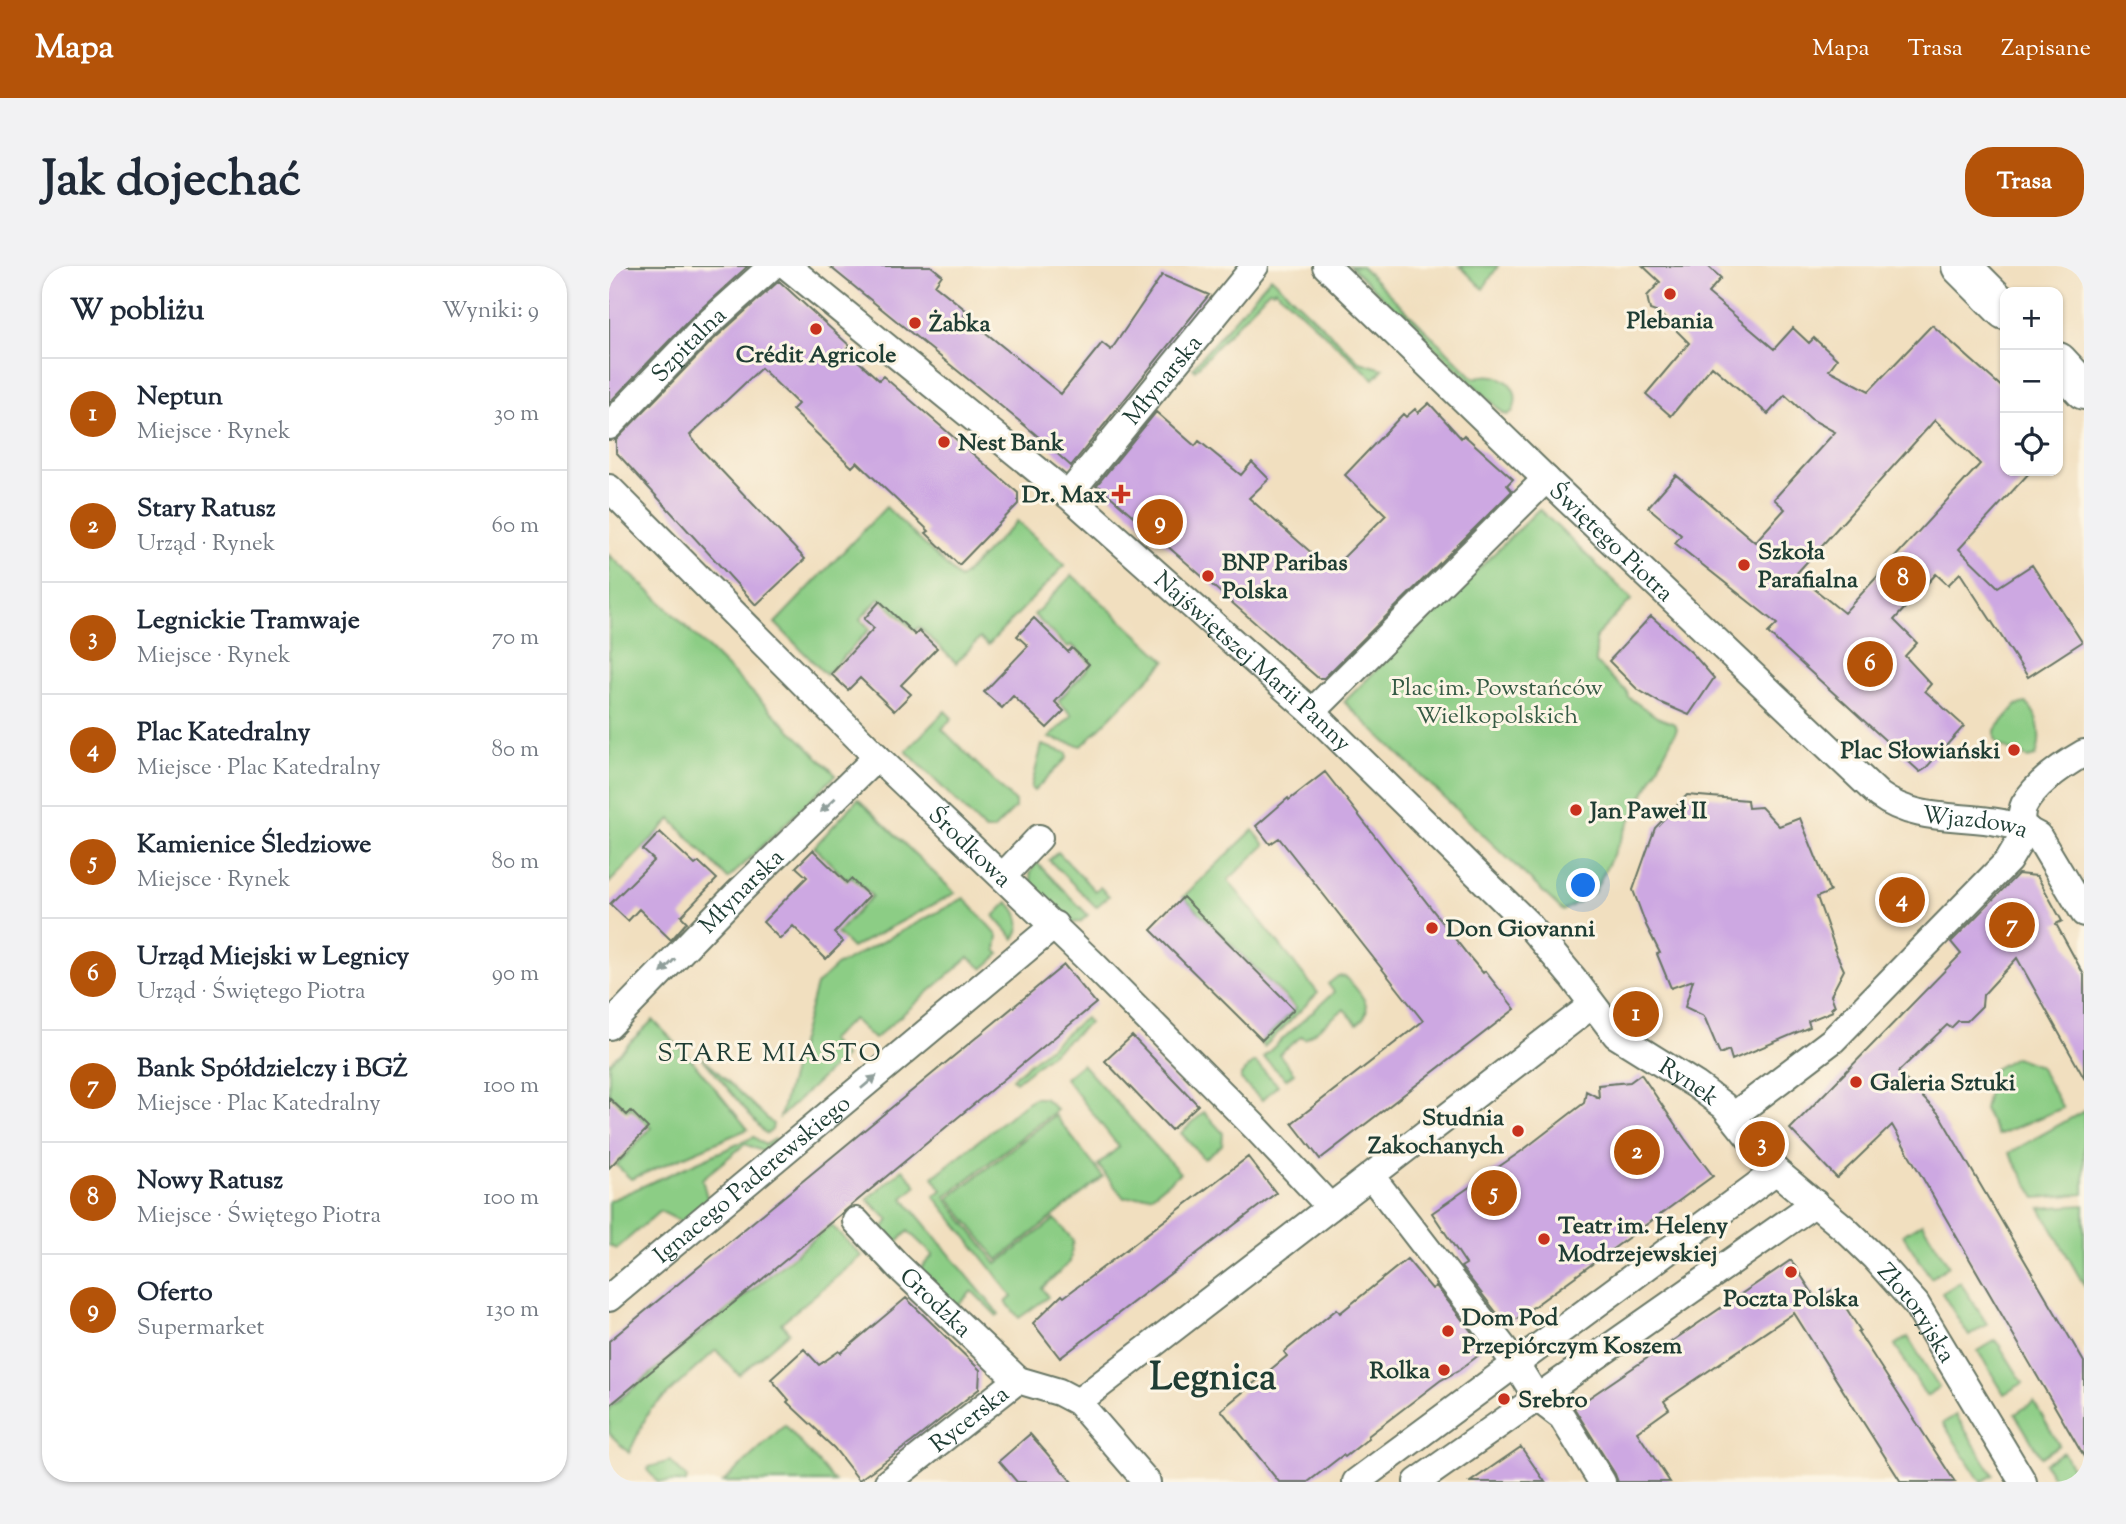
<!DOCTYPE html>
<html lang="pl">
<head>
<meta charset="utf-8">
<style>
  body { margin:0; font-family:"Sorts Mill Goudy",serif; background:#f2f2f3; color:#1f2937 }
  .controls { position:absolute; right:21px; top:21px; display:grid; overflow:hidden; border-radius:14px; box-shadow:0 2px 5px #0004 }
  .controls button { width:63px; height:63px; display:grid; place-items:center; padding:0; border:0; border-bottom:2px solid #e0e1e3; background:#fff; color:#1f2937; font:35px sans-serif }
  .you { position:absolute; left:975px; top:620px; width:24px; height:24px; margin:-18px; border:5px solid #fff; border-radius:50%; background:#1a73e8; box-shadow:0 0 0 10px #1a73e833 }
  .badge { display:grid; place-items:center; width:46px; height:46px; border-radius:50%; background:#b45309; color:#fff; font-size:23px; font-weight:700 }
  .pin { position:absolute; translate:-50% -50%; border:4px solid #fff; box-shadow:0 2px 7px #0006 }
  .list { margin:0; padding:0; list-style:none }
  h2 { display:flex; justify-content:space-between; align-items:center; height:91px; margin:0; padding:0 28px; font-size:30px }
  h2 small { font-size:23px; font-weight:400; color:#747a83 }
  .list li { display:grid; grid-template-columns:46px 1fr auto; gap:21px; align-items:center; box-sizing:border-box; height:112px; padding:0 28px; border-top:2px solid #e0e1e3 }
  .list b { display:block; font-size:26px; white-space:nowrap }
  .list p { margin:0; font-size:23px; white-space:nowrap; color:#747a83 }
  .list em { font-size:23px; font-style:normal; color:#747a83 }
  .icon { flex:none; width:38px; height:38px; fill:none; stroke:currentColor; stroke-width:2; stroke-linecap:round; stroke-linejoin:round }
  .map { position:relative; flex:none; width:1475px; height:1216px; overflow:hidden; border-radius:28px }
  header { display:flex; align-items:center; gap:42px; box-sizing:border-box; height:98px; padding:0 35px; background:#b45309; color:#fff }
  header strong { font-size:33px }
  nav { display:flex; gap:38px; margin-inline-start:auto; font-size:24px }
  .intro { display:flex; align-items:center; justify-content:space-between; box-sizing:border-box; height:168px; padding:0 42px }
  h1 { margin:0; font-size:49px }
  .button { padding:18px 32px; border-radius:28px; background:#b45309; color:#fff; font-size:24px; font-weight:700 }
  main { display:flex; gap:42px; padding:0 42px }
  aside { flex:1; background:#fff; border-radius:28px; box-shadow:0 2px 5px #0004 }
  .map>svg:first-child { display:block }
  .green { fill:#8ccd85; stroke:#56855c; stroke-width:2 }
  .building { fill:#cda8e2; fill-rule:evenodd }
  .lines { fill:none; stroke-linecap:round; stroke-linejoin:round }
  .street-casing { stroke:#687665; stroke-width:30 }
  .primary-casing { stroke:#687665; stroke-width:42 }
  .street { stroke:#fff; stroke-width:26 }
  .primary { stroke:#fff; stroke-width:38 }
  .oneway { fill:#8f9e9a }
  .poi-dot { fill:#c8321e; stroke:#fcf5e5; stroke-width:2.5 }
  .labels { text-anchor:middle; stroke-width:6; stroke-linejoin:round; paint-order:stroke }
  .poi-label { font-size:24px; font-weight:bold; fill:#1f3d34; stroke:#fcf5e5; text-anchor:start }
  .street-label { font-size:24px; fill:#1f3d34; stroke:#fcf5e5 }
  .park-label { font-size:24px; fill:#355a44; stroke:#fcf5e5 }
  .neighbourhood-label { font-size:26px; letter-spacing:2px; fill:#1f3d34; stroke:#fcf5e5 }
  .town-label { font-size:38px; font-weight:bold; fill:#1f3d34; stroke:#fcf5e5 }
</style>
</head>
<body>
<header>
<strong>Mapa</strong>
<nav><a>Mapa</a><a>Trasa</a><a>Zapisane</a></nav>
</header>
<div class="intro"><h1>Jak dojechać</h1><a class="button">Trasa</a></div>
<main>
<aside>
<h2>W pobliżu<small>Wyniki: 9</small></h2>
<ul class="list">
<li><span class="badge">1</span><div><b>Neptun</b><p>Miejsce · Rynek</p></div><em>30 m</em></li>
<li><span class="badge">2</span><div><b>Stary Ratusz</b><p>Urząd · Rynek</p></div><em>60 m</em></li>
<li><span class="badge">3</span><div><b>Legnickie Tramwaje</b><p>Miejsce · Rynek</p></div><em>70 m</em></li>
<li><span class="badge">4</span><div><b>Plac Katedralny</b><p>Miejsce · Plac Katedralny</p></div><em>80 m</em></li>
<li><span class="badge">5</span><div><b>Kamienice Śledziowe</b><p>Miejsce · Rynek</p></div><em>80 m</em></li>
<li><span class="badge">6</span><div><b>Urząd Miejski w Legnicy</b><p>Urząd · Świętego Piotra</p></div><em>90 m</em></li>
<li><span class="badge">7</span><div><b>Bank Spółdzielczy i BGŻ</b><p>Miejsce · Plac Katedralny</p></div><em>100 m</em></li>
<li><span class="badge">8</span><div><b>Nowy Ratusz</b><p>Miejsce · Świętego Piotra</p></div><em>100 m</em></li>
<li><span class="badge">9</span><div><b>Oferto</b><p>Supermarket</p></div><em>130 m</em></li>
</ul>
</aside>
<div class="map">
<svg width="1475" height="1216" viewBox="0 0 1475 1216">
  <rect width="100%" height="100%" fill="#fcf5e5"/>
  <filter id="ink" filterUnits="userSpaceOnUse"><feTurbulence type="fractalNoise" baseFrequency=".0143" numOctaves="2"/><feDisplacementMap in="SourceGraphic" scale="14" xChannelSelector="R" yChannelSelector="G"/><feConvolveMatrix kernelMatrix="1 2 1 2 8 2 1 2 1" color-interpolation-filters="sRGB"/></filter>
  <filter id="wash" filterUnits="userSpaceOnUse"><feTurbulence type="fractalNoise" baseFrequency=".00686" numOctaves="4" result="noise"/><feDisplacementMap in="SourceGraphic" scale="28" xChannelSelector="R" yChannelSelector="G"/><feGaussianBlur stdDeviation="1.57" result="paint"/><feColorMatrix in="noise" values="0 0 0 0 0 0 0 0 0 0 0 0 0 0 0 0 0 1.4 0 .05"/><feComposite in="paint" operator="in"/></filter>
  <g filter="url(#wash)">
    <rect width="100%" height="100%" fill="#f1dfbf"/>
    <path class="green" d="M 741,0 L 752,0 L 865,112 C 889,103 915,119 904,145 L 898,149 L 894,147 Z
      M 851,0 L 889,0 L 874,23 Z
      M 662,11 L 751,96 L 774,103 L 765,113 L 666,23 L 664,25 L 660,24 L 586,104 L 584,101 Z
      M 277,241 L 351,313 L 408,255 L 456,299 L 379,379 L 371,372 L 347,397 L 310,361 L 306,365 L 271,332 L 251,353 L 261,363 L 217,409 L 166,357 Z
      M 930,243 L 1023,333 L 987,370 L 987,397 L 1018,426 L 1019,431 L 1048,451 L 1066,458 L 1068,463 L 985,626 L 954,645 L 735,436 Z
      M 0,289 L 48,332 L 227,509 L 119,613 L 62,553 L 0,617 Z
      M 463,309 L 557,395 L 473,480 L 440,472 L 463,449 L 449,435 L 483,398 L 463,379 L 459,382 L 425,349 Z
      M 1417,437 C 1431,448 1433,474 1427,490 L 1419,492 L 1389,479 L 1386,473 L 1386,464 L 1408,439 Z
      M 336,445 L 343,452 L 333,463 L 406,536 L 406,542 L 384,564 L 376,564 L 297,485 Z
      M 433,479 L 458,487 L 458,492 L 425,525 L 422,522 Z
      M 249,533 L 346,627 L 243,682 L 228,667 L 263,630 L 242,610 L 238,614 L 205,581 Z
      M 644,564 L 656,579 L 619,614 L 709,727 L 655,781 L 651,777 L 687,742 L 574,631 Z
      M 449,586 L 486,625 L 491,621 L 500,630 L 487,641 L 440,594 Z
      M 427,596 L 479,649 L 471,656 L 460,657 L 424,622 L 421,608 Z
      M 355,632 L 389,670 L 387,684 L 391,688 L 374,703 L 360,691 L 265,773 L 244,753 L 220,774 L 235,791 L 171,851 L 207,719 L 227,700 Z
      M 399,636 C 410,646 415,660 405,673 L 385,650 Z
      M 729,710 L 737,711 C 749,725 770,743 748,758 L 735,743 L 696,773 L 693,770 L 670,788 L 685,807 L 677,813 L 654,791 L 725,726 L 719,718 Z
      M 476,752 L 480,757 L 407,816 L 403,812 Z
      M 44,754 L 82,793 L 139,863 L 22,913 L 7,899 L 42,862 L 22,842 L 18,845 L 0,828 L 0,797 Z
      M 90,788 L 164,858 L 163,864 L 158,868 L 155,866 Z
      M 1406,791 L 1430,800 L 1454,842 L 1389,869 L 1375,843 L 1384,804 Z
      M 644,797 L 647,797 L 669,819 L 653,834 L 632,814 L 632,809 Z
      M 473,798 L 571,907 L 543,929 L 515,932 L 489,899 L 510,881 L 456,812 Z
      M 425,832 L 435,832 L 448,844 L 336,931 L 388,998 L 446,953 L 464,974 L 461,996 L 433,1022 L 439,1031 L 410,1052 L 397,1036 L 403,1031 L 382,1002 L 325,930 L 333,924 L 324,911 L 418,836 Z
      M 1475,845 L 1475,928 L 1427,932 L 1400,887 Z
      M 595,846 L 614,867 L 613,879 L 595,893 L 572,867 Z
      M 446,849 L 494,911 L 389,994 L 340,932 Z
      M 145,871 L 156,879 L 166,873 L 169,877 L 157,887 L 136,878 L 93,913 L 99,935 L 75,957 L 51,945 L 7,983 L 0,979 L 0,935 Z
      M 294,903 L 308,920 L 294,932 L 390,1048 L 388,1050 L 363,1025 L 348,1040 L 311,1003 L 324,989 L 299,965 L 286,979 L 273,964 L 280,954 L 258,933 Z
      M 1475,939 L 1475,1019 L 1431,942 Z
      M 1313,957 L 1340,1000 L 1322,1012 L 1294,969 Z
      M 222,959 L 253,990 L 172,1057 L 180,1066 L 130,1109 L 107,1084 L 40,1145 L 20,1187 L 0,1167 L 0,1142 Z
      M 1351,1016 L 1378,1058 L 1360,1070 L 1333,1027 Z
      M 1299,1071 L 1330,1122 L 1317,1130 L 1286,1079 Z
      M 1387,1074 L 1414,1117 L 1395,1128 L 1369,1085 Z
      M 1425,1136 L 1450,1179 L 1432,1191 L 1406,1148 Z
      M 1347,1149 L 1384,1209 L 1372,1216 L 1334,1157 Z
      M 176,1159 L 226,1216 L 114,1216 Z
      M 1454,1186 L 1472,1216 L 1447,1216 L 1435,1197 Z
      M 61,1195 L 78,1212 L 77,1216 L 49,1216 L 38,1204 L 40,1201 Z"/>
    <g id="blocks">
      <path class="building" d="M 0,0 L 139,0 L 82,52 L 0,137 Z
        M 220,0 L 322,0 L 333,9 L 326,19 L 358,45 L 355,49 L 452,128 L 493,77 L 502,84 L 553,9 L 600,29 L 462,200 L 425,167 Z
        M 1034,0 L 1099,0 L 1112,12 L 1099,27 L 1165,83 L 1184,62 L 1200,77 L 1205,72 L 1228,93 L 1220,104 L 1260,125 L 1323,59 L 1396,124 L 1396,205 L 1422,205 L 1350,283 L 1389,321 L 1423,299 L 1473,376 L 1419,411 L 1351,307 L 1339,319 L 1327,308 L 1285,354 L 1308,377 L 1296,390 L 1322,418 L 1316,425 L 1355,460 L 1316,503 L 1311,506 L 1159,367 L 1168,358 L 1066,277 L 1072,269 L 1039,241 L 1067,209 L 1146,276 L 1176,243 L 1165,233 L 1226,166 L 1202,153 L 1176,129 L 1159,148 L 1103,100 L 1062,150 L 1037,128 L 1080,77 L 1050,47 L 1041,44 L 1038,30 L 1051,16 ZM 1326,154 L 1371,198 L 1235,347 L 1187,308 Z
        M 170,15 L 241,80 L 237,84 L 270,114 L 274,110 L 409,227 L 409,238 L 350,299 L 317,267 L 320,265 L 248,196 L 243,201 L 183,144 L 189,138 L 152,102 L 81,169 L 91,182 L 196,293 L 147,339 L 7,186 L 7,174 L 104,74 Z
        M 820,137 L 852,172 L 855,169 L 904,213 L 898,219 L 903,225 L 715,412 L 709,412 L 491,221 L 487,220 L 547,146 L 586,180 L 590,175 L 632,209 L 643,196 L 660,213 L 640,232 L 722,304 L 777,249 L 736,209 L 794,148 L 797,151 L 806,143 L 809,147 Z
        M 271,335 L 306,369 L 310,365 L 328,382 L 292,419 L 302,428 L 285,445 L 251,412 L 239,424 L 222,408 L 265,362 L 255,353 Z
        M 1042,350 L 1083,387 L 1105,412 L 1080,449 L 1050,436 L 1028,423 L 1000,395 Z
        M 425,352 L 459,386 L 463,382 L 480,398 L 446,436 L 455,445 L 438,462 L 404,430 L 393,442 L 375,426 L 419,380 L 408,370 Z
        M 716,506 L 858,688 L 874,707 L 876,705 L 906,743 L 711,893 L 683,857 L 814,755 L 670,572 L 661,578 L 647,560 L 679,532 L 680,534 Z
        M 1078,529 L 1138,534 L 1139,542 L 1152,541 L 1170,560 L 1191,552 L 1221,626 L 1208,631 L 1226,682 L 1225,683 L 1235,704 L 1222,729 L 1226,740 L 1222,742 L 1224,745 L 1199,755 L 1201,761 L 1123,794 L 1120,784 L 1111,788 L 1095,750 L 1076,741 L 1084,714 L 1062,722 L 1048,688 L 1051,687 L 1037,659 L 1024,624 L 1046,562 Z
        M 51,566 L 86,599 L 90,596 L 108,613 L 72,650 L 78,656 L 62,674 L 30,643 L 19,655 L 1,638 L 45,594 L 34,584 Z
        M 204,584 L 238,617 L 242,613 L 260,630 L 225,667 L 234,676 L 217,693 L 184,660 L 171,673 L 154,656 L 198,611 L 187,601 Z
        M 1409,608 L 1428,610 L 1453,655 L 1447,658 L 1475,709 L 1475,812 L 1408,692 L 1374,729 L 1373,740 L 1358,755 L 1349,755 L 1342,762 L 1338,759 L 1289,806 L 1330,848 L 1475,1096 L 1475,1191 L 1283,859 L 1228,912 L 1181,863 L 1352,688 L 1342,676 Z
        M 574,631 L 685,743 L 653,774 L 542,664 Z
        M 455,699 L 487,737 L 0,1140 L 0,1075 Z
        M 523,770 L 589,839 L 562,864 L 496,795 Z
        M 1032,808 L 1076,873 L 1104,910 L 898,1060 L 852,1001 L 857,998 L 823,947 L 914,884 L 975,837 L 977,825 L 990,832 L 989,819 L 1021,816 Z
        M 0,832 L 18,849 L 22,845 L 39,862 L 0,902 Z
        M 639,891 L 667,927 L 451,1092 L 424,1057 L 453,1029 L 455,1031 Z
        M 798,993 L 823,1023 L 827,1020 L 875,1082 L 869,1087 L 870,1089 L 849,1105 L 832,1114 L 759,1170 L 760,1172 L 736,1191 L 734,1189 L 699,1216 L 670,1216 L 612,1144 L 678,1090 L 675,1086 L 728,1043 L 731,1047 Z
        M 1182,994 L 1208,1034 L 1225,1023 L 1251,1064 L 1249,1066 L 1346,1216 L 1292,1216 L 1185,1047 L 1055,1135 L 1060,1143 L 1028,1166 L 1061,1216 L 1009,1216 L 1006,1208 L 965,1142 Z
        M 297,1032 L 371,1104 L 370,1123 L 303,1176 L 250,1214 L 225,1182 L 210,1168 L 211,1167 L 178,1136 L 180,1134 L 162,1113 L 195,1083 L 210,1099 L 230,1085 L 232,1087 Z
        M 421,1168 L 463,1216 L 408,1216 L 390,1195 Z
        M 912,1181 L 936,1216 L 861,1216 Z"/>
    </g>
  </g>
  <g filter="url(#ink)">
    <use href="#blocks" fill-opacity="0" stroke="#687665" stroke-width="2"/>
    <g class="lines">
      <g class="street-casing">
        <g id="street">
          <path id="s1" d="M 178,0 L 459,229 L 703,446 L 919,658 L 964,712 L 1007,769 L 1087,819 L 1115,840 L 1167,905 L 1235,962 L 1266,992 L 1307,1038 L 1414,1216"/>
          <path id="s2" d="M 717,0 L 937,213 L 1270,529 C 1317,564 1380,541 1429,570 L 1475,647"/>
          <path id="s3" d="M 0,160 L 93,63 L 163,0"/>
          <path id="s4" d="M 0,222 L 268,491 L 483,697 L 648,863 L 721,941"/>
          <path id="s5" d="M 459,229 L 646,0"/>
          <path d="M 703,446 L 937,213"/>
          <path d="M 1412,561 C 1412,554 1412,545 1415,539 C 1427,517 1454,499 1475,487"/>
          <path d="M 394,610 L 430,572"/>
          <path id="s6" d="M 0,760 L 128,628 L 268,491"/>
          <path d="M 1124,850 L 1224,774 L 1399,595 L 1418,563"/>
          <path d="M 762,910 L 907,1098 L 928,1132 L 953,1151 L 993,1216"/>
          <path id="s7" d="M 247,955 L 289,1000 L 409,1114 L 450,1126 L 469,1136 L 538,1216"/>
          <path id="s8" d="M 0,1032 L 446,659"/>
          <path d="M 469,1136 L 983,739"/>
          <path id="s9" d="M 279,1216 L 409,1114"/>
          <path d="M 747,1216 L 1167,905"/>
          <path d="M 808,1216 L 1206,937"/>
        </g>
      </g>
      <g class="primary-casing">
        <path id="primary" d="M 1352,0 L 1396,44
          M 1449,96 L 1475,124"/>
      </g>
      <use href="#street" class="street"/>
      <use href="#primary" class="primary"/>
    </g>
    <defs><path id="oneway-solid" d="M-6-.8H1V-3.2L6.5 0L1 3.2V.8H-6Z" transform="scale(1.75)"/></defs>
    <g class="oneway">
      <use href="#oneway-solid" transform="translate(219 539) rotate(136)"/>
      <use href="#oneway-solid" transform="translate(59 700) rotate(134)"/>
      <use href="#oneway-solid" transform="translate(260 816) rotate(-40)"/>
    </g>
  </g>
  <g class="poi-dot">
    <circle cx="1061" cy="28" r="7"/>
    <circle cx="306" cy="57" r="7"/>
    <circle cx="207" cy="63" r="7"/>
    <circle cx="335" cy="176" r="7"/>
    <path d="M508.5 217.5h7v7h7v7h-7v7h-7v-7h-7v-7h7z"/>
    <circle cx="1135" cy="299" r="7"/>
    <circle cx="599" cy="310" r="7"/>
    <circle cx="1405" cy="484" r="7"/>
    <circle cx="967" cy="544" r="7"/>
    <circle cx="823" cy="662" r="7"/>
    <circle cx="1247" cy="816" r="7"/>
    <circle cx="909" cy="865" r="7"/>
    <circle cx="935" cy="973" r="7"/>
    <circle cx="1182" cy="1006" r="7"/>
    <circle cx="839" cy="1065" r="7"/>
    <circle cx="835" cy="1104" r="7"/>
    <circle cx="895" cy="1133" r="7"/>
  </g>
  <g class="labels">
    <g class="poi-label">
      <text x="1061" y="62" text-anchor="middle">Plebania</text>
      <text x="320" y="65">Żabka</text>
      <text x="207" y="96" text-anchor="middle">Crédit Agricole</text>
      <text x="349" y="184">Nest Bank</text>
      <text x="498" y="236" text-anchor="end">Dr. Max</text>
      <text x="1149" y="293">Szkoła<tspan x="1149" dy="28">Parafialna</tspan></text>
      <text x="613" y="304">BNP Paribas<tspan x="613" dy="28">Polska</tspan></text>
      <text x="1391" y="492" text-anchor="end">Plac Słowiański</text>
      <text x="981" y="552">Jan Paweł II</text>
      <text x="837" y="670">Don Giovanni</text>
      <text x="1261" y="824">Galeria Sztuki</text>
      <text x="895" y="859" text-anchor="end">Studnia<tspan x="895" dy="28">Zakochanych</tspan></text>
      <text x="949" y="967">Teatr im. Heleny<tspan x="949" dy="28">Modrzejewskiej</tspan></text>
      <text x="1182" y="1040" text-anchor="middle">Poczta Polska</text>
      <text x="853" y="1059">Dom Pod<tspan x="853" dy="28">Przepiórczym Koszem</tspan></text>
      <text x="821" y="1112" text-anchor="end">Rolka</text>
      <text x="909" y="1141">Srebro</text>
    </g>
    <g class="street-label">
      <text dy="8" stroke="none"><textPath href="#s3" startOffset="114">Szpitalna</textPath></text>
      <text dy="8" stroke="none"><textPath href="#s5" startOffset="149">Młynarska</textPath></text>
      <text dy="8" stroke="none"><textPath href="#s2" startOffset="397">Świętego Piotra</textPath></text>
      <text dy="8" stroke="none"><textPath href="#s1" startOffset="611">Najświętszej Marii Panny</textPath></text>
      <text dy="8" stroke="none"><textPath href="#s2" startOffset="866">Wjazdowa</textPath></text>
      <text dy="8" stroke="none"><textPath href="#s4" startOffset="509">Środkowa</textPath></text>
      <text dy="8" stroke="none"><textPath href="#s6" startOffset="189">Młynarska</textPath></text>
      <text dy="8" stroke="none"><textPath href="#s1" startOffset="1220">Rynek</textPath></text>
      <text dy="8" stroke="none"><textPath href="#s8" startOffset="186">Ignacego Paderewskiego</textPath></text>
      <text dy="8" stroke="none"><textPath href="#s7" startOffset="114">Grodzka</textPath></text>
      <text dy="8" stroke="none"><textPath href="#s1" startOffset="1547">Złotoryjska</textPath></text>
      <text dy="8" stroke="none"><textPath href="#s9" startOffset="103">Rycerska</textPath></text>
    </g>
    <g class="park-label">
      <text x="888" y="429">Plac im. Powstańców<tspan x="888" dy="28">Wielkopolskich</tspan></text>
    </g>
    <g class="neighbourhood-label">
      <text x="161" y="795">STARE MIASTO</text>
    </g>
    <g class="town-label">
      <text x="604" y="1123">Legnica</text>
    </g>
  </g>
</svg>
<div class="controls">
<button>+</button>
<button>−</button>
<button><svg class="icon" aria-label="locate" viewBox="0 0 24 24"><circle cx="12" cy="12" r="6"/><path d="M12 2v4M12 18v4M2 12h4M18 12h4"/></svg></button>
</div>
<div class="you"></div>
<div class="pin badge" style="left:1027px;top:748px">1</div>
<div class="pin badge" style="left:1028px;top:886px">2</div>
<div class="pin badge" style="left:1153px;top:878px">3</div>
<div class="pin badge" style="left:1293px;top:634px">4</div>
<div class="pin badge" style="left:885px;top:927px">5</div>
<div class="pin badge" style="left:1261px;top:398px">6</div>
<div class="pin badge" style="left:1403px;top:659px">7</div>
<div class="pin badge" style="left:1294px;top:313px">8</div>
<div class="pin badge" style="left:551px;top:256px">9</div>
</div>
</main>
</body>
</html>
